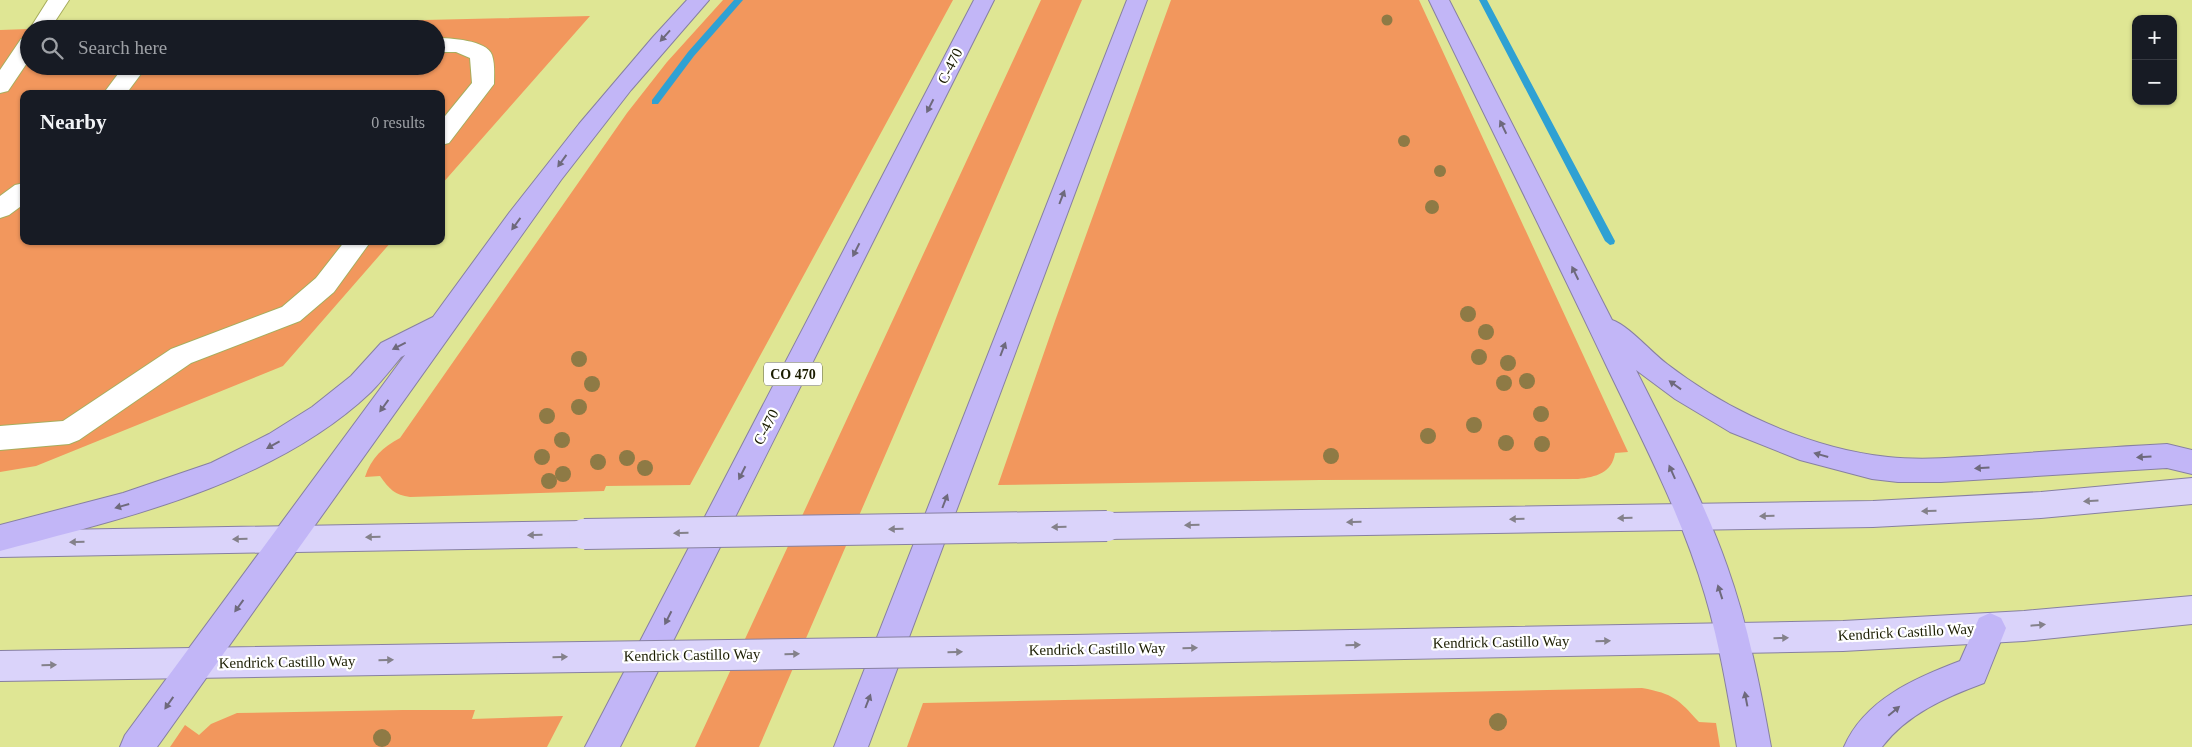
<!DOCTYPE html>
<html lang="en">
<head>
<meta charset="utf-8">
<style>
  body { margin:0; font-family:"Times New Roman",serif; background:#242831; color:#f1f3f6 }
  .controls { position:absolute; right:15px; top:15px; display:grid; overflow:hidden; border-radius:10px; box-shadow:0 1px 4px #0004 }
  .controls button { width:45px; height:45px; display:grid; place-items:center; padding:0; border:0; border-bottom:1px solid #363941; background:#171b24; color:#f1f3f6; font:25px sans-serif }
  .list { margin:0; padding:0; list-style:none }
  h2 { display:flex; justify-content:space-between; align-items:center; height:65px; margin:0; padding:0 20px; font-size:21px }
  h2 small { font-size:16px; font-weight:400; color:#9ea1a6 }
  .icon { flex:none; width:28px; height:28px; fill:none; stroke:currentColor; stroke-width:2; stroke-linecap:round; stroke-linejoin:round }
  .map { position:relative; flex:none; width:2192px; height:747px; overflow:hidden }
  .search { position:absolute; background:#171b24; box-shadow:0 1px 4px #0004; left:20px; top:20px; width:425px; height:55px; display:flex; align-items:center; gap:12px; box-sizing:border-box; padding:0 18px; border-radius:28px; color:#9ea1a6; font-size:19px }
  .panel { position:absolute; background:#171b24; box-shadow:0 1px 4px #0004; left:20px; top:90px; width:425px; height:155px; border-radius:10px }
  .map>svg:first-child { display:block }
  .green { fill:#f2975d }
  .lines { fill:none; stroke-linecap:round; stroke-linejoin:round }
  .stream { fill:#2fa1d3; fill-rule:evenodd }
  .minor-casing { stroke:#a7ad5d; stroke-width:2 }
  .major-casing { stroke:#8780a1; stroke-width:2 }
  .highway-casing { stroke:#8780a1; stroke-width:2 }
  .minor { fill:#fff; fill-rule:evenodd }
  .major { fill:#dad3fa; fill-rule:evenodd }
  .highway { fill:#c2b6f7; fill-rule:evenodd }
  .major-bridge-casing { stroke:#8780a1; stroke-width:32; stroke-linecap:butt }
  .major-bridge { stroke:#dad3fa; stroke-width:30 }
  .tree { fill:#8e7a45 }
  .oneway { fill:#6e697c }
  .oneway2 { fill:#84818a }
  .labels { text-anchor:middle; stroke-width:4.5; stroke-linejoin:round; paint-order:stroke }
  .shield { fill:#fff; stroke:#5f604c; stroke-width:1 }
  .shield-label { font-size:14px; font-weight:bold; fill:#1a1c00 }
  .street-label { font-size:15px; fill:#1a1c00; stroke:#fff }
</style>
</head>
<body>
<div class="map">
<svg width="2192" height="747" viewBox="0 0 2192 747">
  <rect width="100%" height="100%" fill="#dfe694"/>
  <path class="green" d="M 723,0 L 953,0 L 690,485 L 606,486 L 604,491 L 410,497 C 395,495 389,489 380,476 L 365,477 C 371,458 383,447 400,438 L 627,113 L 667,62 Z
    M 1041,0 L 1082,0 L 759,747 L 695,747 Z
    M 1171,0 L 1419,0 L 1628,452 L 1615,453 C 1612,473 1596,477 1578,479 L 1320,480 L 998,485 L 1055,321 Z
    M 590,16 L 441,185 L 441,94 L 24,94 L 24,241 L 392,241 L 283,366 L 36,466 L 0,472 L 0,30 L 29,29 L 29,66 L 436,66 L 436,29 L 43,29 Z
    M 1642,688 C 1674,694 1678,699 1699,722 L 1716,723 L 1720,747 L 907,747 L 923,703 Z
    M 403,710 L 475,710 L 472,719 L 563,716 L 547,747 L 170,747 L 185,725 L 199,735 L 211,724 L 237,713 Z"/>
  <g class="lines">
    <path class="stream" d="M 734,0 L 743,0 L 694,56 L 658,104 L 652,104 L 652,100 L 688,52 Z
      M 1479,0 L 1487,0 L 1615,241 L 1614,244 L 1610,245 L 1605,241 Z"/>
    <g class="minor-casing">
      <path id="minor" d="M 48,0 L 69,0 L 50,29 L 29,30 Z
        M 29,37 L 29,60 L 8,91 L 0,93 L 0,70 L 21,39 Z
        M 436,38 C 450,38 487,40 492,55 C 495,64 494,75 494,84 L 449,143 L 441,145 L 441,121 L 472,83 L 470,58 L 456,52 L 436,52 Z
        M 124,66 L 147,66 L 126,94 L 103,94 Z
        M 24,183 L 24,204 L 9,215 L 0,218 L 0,196 L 15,185 Z
        M 345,241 L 371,241 L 334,292 L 300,321 L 191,363 L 79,440 L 69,444 L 0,450 L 0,426 L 63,421 L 171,349 L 282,307 L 316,278 Z"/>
    </g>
    <g class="major-casing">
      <path id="major" d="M 2192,478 L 2192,504 L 2041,518 L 1873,527 L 1107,539 L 1096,535 L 1092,526 L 1096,517 L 1107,513 L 1873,501 L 2041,492 Z
        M 584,521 L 595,525 L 599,534 L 595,543 L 584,547 L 0,557 L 0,531 Z
        M 2192,596 L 2192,624 L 2024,641 L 1843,651 L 1072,665 L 1061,661 L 1056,650 L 1061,639 L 1072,635 L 1843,621 L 2024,611 Z
        M 511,643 L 522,647 L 527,658 L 522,669 L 511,673 L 0,681 L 0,651 Z"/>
    </g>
    <g class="highway-casing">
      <path id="highway" d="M 687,0 L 709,0 L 631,90 L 561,180 L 157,747 L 120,747 L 125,735 L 405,355 L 401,357 C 391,369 381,382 371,392 C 274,484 125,518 0,551 L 0,525 L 123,493 L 211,463 L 269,434 L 312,407 L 351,376 L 381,343 L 433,317 L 509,213 L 579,124 L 653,37 Z
        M 974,0 L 994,0 L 620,747 L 585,747 Z
        M 1127,0 L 1147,0 L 868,747 L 834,747 Z
        M 1429,0 L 1449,0 L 1612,320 C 1628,325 1652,353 1667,364 C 1693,384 1722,402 1751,416 C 1793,436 1841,452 1888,457 C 1924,461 1961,457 1997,455 C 2054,451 2110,447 2167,444 L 2192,450 L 2192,474 L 2167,468 L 1941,482 L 1898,482 L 1872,479 L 1800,460 L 1730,432 L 1675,399 L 1636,370 C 1668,434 1703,498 1727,566 C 1748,625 1760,686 1771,747 L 1737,747 C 1728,696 1720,645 1705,595 C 1682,516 1643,442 1607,367 C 1549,244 1488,123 1429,0 Z
        M 1990,613 L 2001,618 L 2006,628 L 1984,683 C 1946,697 1907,714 1882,747 L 1844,747 C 1864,700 1915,678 1960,661 L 1979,618 Z"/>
    </g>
    <use href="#minor" class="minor"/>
    <use href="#major" class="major"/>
    <use href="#highway" class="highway"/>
    <g class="major-bridge-casing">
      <path id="major-bridge" d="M 584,534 L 1107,526
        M 511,658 L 1072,650"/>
    </g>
    <use href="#major-bridge" class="major-bridge"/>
  </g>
  <g class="tree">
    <circle cx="1387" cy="20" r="5.5"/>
    <circle cx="1404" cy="141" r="6"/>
    <circle cx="1440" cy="171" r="6"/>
    <circle cx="1432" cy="207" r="7"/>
    <circle cx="1468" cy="314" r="8"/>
    <circle cx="1486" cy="332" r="8"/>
    <circle cx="1479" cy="357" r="8"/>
    <circle cx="579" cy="359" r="8"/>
    <circle cx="1508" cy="363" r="8"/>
    <circle cx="1527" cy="381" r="8"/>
    <circle cx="1504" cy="383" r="8"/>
    <circle cx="592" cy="384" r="8"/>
    <circle cx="579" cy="407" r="8"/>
    <circle cx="1541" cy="414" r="8"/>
    <circle cx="547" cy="416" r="8"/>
    <circle cx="1474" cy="425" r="8"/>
    <circle cx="1428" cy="436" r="8"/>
    <circle cx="562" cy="440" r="8"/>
    <circle cx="1506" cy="443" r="8"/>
    <circle cx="1542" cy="444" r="8"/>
    <circle cx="1331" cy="456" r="8"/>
    <circle cx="542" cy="457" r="8"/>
    <circle cx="627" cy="458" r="8"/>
    <circle cx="598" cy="462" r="8"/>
    <circle cx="645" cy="468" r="8"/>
    <circle cx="563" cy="474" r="8"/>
    <circle cx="549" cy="481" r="8"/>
    <circle cx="1498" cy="722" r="9"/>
    <circle cx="382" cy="738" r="9"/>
  </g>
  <defs><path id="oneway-solid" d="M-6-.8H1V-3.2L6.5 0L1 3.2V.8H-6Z" transform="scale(1.25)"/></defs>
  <g class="oneway">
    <use href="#oneway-solid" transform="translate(665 36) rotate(132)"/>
    <use href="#oneway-solid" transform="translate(930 106) rotate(117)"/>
    <use href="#oneway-solid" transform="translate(1503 127) rotate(-116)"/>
    <use href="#oneway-solid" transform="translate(562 161) rotate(126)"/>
    <use href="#oneway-solid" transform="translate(1062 197) rotate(-69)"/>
    <use href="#oneway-solid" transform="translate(516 224) rotate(126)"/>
    <use href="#oneway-solid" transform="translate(856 250) rotate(117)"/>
    <use href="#oneway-solid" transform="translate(1575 273) rotate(-116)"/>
    <use href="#oneway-solid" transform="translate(399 346) rotate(153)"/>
    <use href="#oneway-solid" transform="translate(1003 349) rotate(-69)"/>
    <use href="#oneway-solid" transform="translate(1675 385) rotate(-144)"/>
    <use href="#oneway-solid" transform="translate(384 406) rotate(126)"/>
    <use href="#oneway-solid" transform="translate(273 445) rotate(151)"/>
    <use href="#oneway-solid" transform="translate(1821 455) rotate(-164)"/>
    <use href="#oneway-solid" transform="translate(2144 457) rotate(176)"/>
    <use href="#oneway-solid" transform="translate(1982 468) rotate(176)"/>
    <use href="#oneway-solid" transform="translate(1672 472) rotate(-114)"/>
    <use href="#oneway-solid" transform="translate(742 473) rotate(117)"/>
    <use href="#oneway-solid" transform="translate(945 501) rotate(-69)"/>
    <use href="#oneway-solid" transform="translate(122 506) rotate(164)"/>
    <use href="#oneway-solid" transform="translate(1720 592) rotate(-108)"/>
    <use href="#oneway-solid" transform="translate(239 606) rotate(126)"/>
    <use href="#oneway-solid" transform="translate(668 618) rotate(117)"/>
    <use href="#oneway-solid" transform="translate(1746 699) rotate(-101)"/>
    <use href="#oneway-solid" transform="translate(868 701) rotate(-69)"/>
    <use href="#oneway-solid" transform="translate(169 703) rotate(125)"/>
    <use href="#oneway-solid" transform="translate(1894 711) rotate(-40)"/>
  </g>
  <g class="oneway2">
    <use href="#oneway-solid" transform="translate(2091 501) rotate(176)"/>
    <use href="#oneway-solid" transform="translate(1929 511) rotate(178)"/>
    <use href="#oneway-solid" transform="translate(1767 516) rotate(179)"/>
    <use href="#oneway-solid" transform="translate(1625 518) rotate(179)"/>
    <use href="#oneway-solid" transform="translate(1517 519) rotate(179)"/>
    <use href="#oneway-solid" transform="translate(1354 522) rotate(179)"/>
    <use href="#oneway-solid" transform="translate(1192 525) rotate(179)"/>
    <use href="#oneway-solid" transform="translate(1059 527) rotate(179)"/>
    <use href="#oneway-solid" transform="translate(896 529) rotate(179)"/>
    <use href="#oneway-solid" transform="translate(681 533) rotate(179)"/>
    <use href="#oneway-solid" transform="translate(535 535) rotate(179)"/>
    <use href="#oneway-solid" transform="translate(373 537) rotate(179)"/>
    <use href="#oneway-solid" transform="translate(240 539) rotate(179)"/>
    <use href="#oneway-solid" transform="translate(77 542) rotate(179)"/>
    <use href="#oneway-solid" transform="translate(2038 625) rotate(-5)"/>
    <use href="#oneway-solid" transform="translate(1781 638) rotate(-2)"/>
    <use href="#oneway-solid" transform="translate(1603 641) rotate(-1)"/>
    <use href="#oneway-solid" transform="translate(1353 645) rotate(-1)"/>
    <use href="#oneway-solid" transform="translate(1190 648) rotate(-1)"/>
    <use href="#oneway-solid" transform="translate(955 652) rotate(-1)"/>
    <use href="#oneway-solid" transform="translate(792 654) rotate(-1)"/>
    <use href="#oneway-solid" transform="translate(560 657) rotate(-1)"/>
    <use href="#oneway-solid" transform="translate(386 660) rotate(-1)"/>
    <use href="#oneway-solid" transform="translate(49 665) rotate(-1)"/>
  </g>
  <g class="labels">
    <rect class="shield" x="764" y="362.5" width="58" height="23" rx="4"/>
    <g class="shield-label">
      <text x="793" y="379">CO 470</text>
    </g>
    <g class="street-label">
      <text transform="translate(950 66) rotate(-63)" y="5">C-470</text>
      <text transform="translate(766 427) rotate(-63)" y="5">C-470</text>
      <text transform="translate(1906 632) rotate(-3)" y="5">Kendrick Castillo Way</text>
      <text transform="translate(1501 642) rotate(-1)" y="5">Kendrick Castillo Way</text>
      <text transform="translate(1097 649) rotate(-1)" y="5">Kendrick Castillo Way</text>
      <text transform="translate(692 655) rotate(-1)" y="5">Kendrick Castillo Way</text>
      <text transform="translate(287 662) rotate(-1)" y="5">Kendrick Castillo Way</text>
    </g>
  </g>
</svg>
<div class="controls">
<button>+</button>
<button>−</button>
</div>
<div class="search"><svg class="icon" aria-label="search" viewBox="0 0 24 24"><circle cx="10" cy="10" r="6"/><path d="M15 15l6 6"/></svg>Search here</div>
<section class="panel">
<h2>Nearby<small>0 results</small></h2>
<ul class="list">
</ul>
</section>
</div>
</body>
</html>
